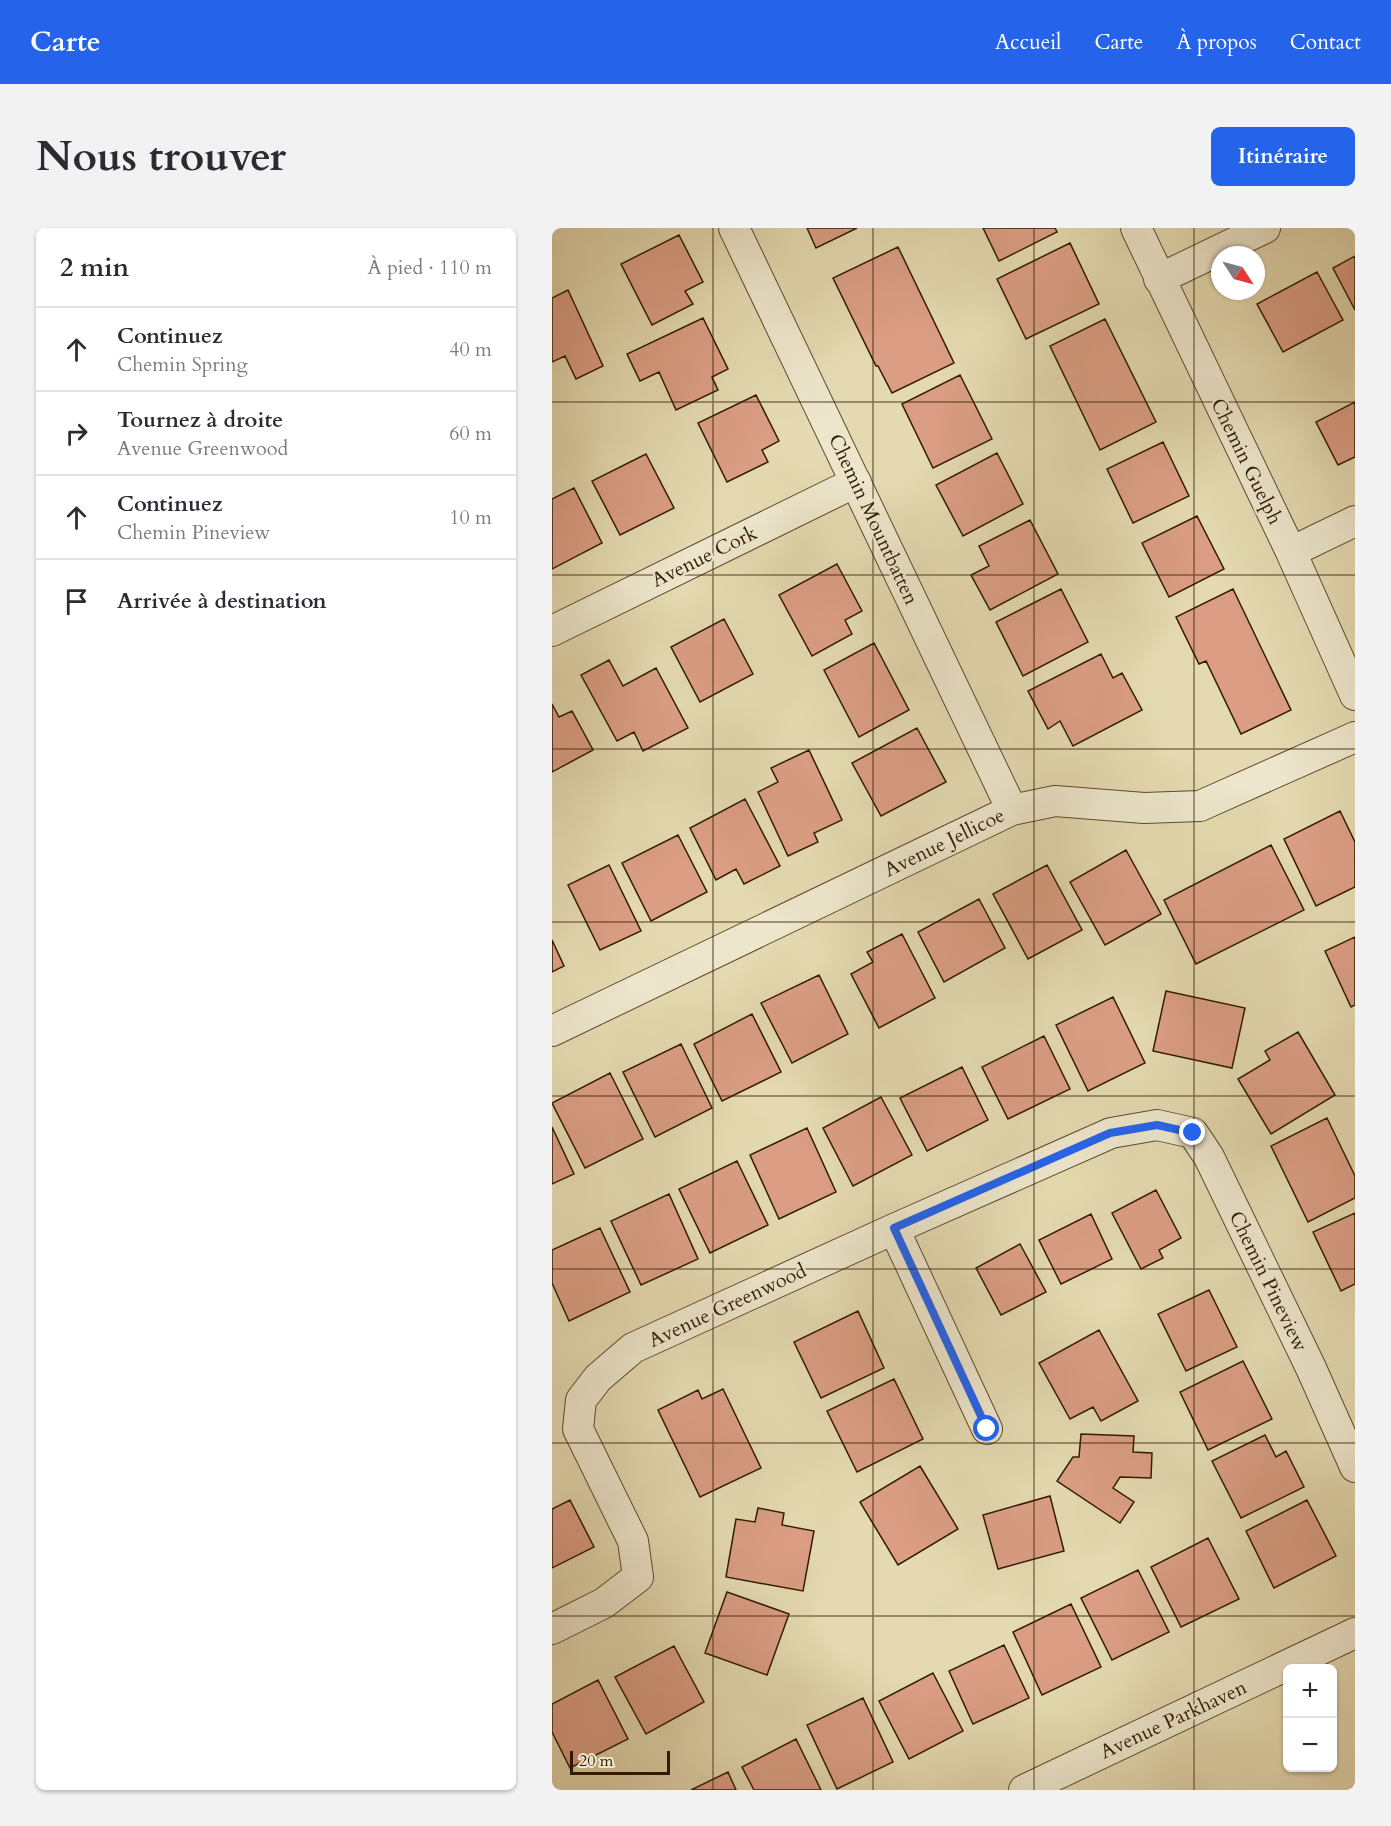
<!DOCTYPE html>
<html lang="fr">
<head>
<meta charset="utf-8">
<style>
  body { margin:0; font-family:Cardo,serif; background:#f2f2f3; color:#2b2b33 }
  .controls { position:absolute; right:18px; bottom:18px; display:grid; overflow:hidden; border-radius:9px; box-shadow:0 2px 4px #0004 }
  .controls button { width:54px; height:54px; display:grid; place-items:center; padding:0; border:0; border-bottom:2px solid #e1e1e2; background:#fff; color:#2b2b33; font:30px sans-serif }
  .compass { position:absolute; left:659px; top:18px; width:54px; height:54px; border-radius:50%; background:#fff; box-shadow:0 2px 4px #0004; rotate:126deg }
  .scale { position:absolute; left:18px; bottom:15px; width:100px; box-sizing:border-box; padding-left:6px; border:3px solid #311a00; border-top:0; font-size:16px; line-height:21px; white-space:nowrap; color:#311a00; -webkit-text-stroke:4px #ede6cc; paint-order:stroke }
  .stop { position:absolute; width:18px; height:18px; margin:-14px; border:4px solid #2563eb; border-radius:50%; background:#fff }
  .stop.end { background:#2563eb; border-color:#fff; box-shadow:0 2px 6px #0008 }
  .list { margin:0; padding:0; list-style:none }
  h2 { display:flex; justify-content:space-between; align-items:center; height:78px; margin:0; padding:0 24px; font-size:26px }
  h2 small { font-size:20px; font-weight:400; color:#7c7c81 }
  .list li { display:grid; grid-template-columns:39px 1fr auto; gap:18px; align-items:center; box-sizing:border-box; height:84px; padding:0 24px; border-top:2px solid #e1e1e2 }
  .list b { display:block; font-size:22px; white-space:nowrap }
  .list p { margin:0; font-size:20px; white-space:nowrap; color:#7c7c81 }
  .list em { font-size:20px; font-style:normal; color:#7c7c81 }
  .icon { flex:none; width:33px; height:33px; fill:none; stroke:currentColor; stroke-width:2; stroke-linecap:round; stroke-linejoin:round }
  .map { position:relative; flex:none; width:803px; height:1562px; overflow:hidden; border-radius:9px }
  header { display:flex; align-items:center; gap:36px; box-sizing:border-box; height:84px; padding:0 30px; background:#2563eb; color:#fff }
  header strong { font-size:28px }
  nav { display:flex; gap:33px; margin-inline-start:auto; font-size:21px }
  .intro { display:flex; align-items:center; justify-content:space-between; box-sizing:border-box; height:144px; padding:0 36px }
  h1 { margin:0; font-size:42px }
  .button { padding:15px 27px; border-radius:9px; background:#2563eb; color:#fff; font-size:21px; font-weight:700 }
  main { display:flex; gap:36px; padding:0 36px }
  aside { flex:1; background:#fff; border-radius:9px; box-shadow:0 2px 4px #0004 }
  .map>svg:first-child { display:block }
  .building { fill:#db9e84; stroke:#311a00; stroke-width:1.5 }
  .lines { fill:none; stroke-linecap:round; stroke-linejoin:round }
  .minor-casing { stroke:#5e4a2c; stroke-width:32 }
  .minor { stroke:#ede6cc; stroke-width:30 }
  .route { stroke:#2563eb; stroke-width:8 }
  .grid { fill:none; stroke:#311a00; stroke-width:1.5; stroke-opacity:0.55 }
  .labels { text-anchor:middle; stroke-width:4.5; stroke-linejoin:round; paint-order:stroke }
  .street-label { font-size:20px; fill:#311a00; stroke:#ede6cc }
</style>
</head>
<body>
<header>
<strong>Carte</strong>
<nav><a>Accueil</a><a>Carte</a><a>À propos</a><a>Contact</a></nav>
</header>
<div class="intro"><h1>Nous trouver</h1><a class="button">Itinéraire</a></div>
<main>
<aside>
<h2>2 min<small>À pied · 110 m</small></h2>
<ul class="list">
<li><svg class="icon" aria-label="ahead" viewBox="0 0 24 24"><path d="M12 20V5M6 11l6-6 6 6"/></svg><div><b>Continuez</b><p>Chemin Spring</p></div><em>40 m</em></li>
<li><svg class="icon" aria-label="right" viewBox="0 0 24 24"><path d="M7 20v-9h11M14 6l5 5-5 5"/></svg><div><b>Tournez à droite</b><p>Avenue Greenwood</p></div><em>60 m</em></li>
<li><svg class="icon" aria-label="ahead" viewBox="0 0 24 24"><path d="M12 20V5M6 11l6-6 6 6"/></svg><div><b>Continuez</b><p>Chemin Pineview</p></div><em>10 m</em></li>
<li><svg class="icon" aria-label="arrive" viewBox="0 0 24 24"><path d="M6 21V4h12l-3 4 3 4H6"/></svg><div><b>Arrivée à destination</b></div></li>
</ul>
</aside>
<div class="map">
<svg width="803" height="1562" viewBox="0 0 803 1562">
  <rect width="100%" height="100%" fill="#e4d9b0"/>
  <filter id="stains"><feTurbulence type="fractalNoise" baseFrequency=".00333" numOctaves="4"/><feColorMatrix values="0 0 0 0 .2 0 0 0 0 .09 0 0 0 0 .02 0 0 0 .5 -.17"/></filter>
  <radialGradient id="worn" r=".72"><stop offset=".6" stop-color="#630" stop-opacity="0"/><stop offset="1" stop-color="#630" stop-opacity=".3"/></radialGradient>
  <path class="building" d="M 255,0 L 305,0 L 264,20 Z
    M 431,0 L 503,0 L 505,4 L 447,33 Z
    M 127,7 L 151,54 L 133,63 L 141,76 L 100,97 L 69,36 Z
    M 518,15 L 547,76 L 474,111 L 445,51 Z
    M 346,19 L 402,135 L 340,165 L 326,138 L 324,138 L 281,50 Z
    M 803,28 L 803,82 L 781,40 Z
    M 765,44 L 791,92 L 731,124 L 705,76 Z
    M 16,62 L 51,138 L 24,151 L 13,128 L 0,134 L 0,70 Z
    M 151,90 L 176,141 L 160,149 L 166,162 L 124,182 L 107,144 L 88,153 L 75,126 Z
    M 553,91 L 604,194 L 548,222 L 498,118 Z
    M 408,147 L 440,211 L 381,240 L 350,176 Z
    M 204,167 L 227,213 L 210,222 L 216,234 L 175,254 L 146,195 Z
    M 803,174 L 803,229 L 786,237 L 764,194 Z
    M 611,214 L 637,268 L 581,295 L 555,241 Z
    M 445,225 L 471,276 L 411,308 L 384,257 Z
    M 94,226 L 122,280 L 68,307 L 40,253 Z
    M 22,260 L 50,315 L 0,341 L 0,271 Z
    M 645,288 L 672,341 L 617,369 L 590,315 Z
    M 478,292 L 506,346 L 438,382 L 419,347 L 437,338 L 427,318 Z
    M 285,336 L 310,383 L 293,392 L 300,406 L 260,428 L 227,367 Z
    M 509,361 L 536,414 L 471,448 L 444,394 Z
    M 681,361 L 739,482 L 689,506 L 654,433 L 647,436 L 624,389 Z
    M 172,391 L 201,446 L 148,474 L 119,419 Z
    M 322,415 L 357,482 L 307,509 L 272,442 Z
    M 549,426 L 561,450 L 570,445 L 590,482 L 521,518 L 508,493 L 496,501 L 476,463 Z
    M 57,432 L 71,458 L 104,440 L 136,500 L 91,523 L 82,504 L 65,513 L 29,447 Z
    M 0,476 L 7,489 L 20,483 L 41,522 L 0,544 Z
    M 365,500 L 394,554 L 329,588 L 300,535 Z
    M 257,522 L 290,592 L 262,605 L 266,614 L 236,628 L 206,564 L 226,554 L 219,540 Z
    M 193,571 L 228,638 L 192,656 L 184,641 L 164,652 L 138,600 Z
    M 788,583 L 803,614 L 803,659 L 764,678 L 732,611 Z
    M 126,607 L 155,664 L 99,693 L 70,635 Z
    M 719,617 L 752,682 L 644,736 L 612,672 Z
    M 574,622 L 609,686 L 553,717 L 518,654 Z
    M 57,637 L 89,703 L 48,722 L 16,657 Z
    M 495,637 L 530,702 L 476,731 L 441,666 Z
    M 427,671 L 453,720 L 392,754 L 366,704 Z
    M 350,706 L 383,770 L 327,800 L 299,746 L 321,734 L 315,724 Z
    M 803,709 L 803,777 L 799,779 L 773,723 Z
    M 0,712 L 12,738 L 0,744 Z
    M 267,747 L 296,806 L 240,835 L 209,775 Z
    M 614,763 L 693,780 L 680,840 L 601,823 Z
    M 561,769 L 593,835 L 536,863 L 504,797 Z
    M 200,786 L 229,844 L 170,873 L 142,816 Z
    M 746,804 L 783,867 L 719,906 L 686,851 L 718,832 L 713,823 Z
    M 492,808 L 518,861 L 456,891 L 430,839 Z
    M 129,816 L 160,880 L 103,909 L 71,844 Z
    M 410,839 L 436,892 L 375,923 L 348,870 Z
    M 58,845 L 91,911 L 33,940 L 0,875 Z
    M 329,869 L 360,927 L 301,958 L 271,900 Z
    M 775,890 L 803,948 L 803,970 L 756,994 L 719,918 Z
    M 0,899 L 22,946 L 0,956 Z
    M 255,900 L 284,964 L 227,991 L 198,927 Z
    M 185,933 L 216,997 L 158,1025 L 127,961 Z
    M 604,962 L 629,1010 L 607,1022 L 611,1030 L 589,1041 L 560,985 Z
    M 117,966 L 146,1031 L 89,1057 L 59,993 Z
    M 803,985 L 803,1056 L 789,1063 L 761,1004 Z
    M 539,986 L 560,1031 L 509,1056 L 487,1012 Z
    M 48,1000 L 78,1064 L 17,1093 L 0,1055 L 0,1022 Z
    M 468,1016 L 494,1064 L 449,1087 L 424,1040 Z
    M 657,1062 L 685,1119 L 634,1143 L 606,1086 Z
    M 306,1083 L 332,1140 L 269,1170 L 242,1114 Z
    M 547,1102 L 586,1173 L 549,1193 L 541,1179 L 518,1191 L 487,1135 Z
    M 691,1133 L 720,1191 L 656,1222 L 628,1164 Z
    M 342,1151 L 371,1211 L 305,1244 L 275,1183 Z
    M 171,1161 L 209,1240 L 148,1269 L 106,1182 L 146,1162 L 150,1171 Z
    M 529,1206 L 582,1208 L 581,1224 L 600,1225 L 599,1250 L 568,1249 L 561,1260 L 582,1274 L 568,1295 L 505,1253 L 521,1229 L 527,1229 Z
    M 713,1207 L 724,1229 L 734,1223 L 752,1259 L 689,1290 L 660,1233 Z
    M 368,1238 L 406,1301 L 346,1337 L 308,1274 Z
    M 498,1268 L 512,1323 L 446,1341 L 431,1287 Z
    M 18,1272 L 42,1319 L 0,1340 L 0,1281 Z
    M 755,1272 L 784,1328 L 722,1360 L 694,1303 Z
    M 206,1280 L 232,1285 L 230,1297 L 262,1303 L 251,1363 L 174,1349 L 184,1291 L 203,1294 Z
    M 656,1310 L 687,1371 L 629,1399 L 599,1339 Z
    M 586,1342 L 617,1404 L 560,1432 L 529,1370 Z
    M 175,1364 L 237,1386 L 215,1447 L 153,1425 Z
    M 519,1376 L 549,1439 L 490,1467 L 461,1404 Z
    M 452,1417 L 477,1470 L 421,1496 L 397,1443 Z
    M 122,1418 L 152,1474 L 94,1506 L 63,1449 Z
    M 381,1445 L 411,1503 L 357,1531 L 327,1473 Z
    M 46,1452 L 76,1511 L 18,1540 L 0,1504 L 0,1476 Z
    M 311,1470 L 341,1534 L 285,1561 L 255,1497 Z
    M 244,1511 L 269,1562 L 202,1562 L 190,1539 Z
    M 176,1544 L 184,1562 L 139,1562 Z"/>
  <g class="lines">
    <g class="minor-casing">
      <path id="minor" d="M 182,0 L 460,582
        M 584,0 L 739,324 L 803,467
        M 607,51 L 713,0
        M 739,324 L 803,293
        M 0,403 L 304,254
        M 0,803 L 460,582 L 503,573 L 592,580 L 648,578 L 803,509
        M 342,1001 L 435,1201
        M 0,1401 L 52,1375 L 86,1349 L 81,1313 L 26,1201 L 29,1172 L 46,1150 L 81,1120 L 342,1001 L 559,905 L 605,897 L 641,905 L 657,929 L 759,1140 L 803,1239
        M 472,1562 L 803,1405"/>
    </g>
    <use href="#minor" class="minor"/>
  </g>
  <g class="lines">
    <path class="route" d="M 435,1201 L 342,1000 L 558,905 L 605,897 L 641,905"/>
  </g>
  <path class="grid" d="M 161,0 L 161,1562M 321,0 L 321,1562M 482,0 L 482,1562M 642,0 L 642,1562M 0,174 L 803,174M 0,347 L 803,347M 0,521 L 803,521M 0,694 L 803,694M 0,868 L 803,868M 0,1041 L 803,1041M 0,1215 L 803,1215M 0,1388 L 803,1388"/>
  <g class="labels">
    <g class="street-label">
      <text transform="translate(695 233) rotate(64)" y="7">Chemin Guelph</text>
      <text transform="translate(322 291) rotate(65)" y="7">Chemin Mountbatten</text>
      <text transform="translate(152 328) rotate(-26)" y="7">Avenue Cork</text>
      <text transform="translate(392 614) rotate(-26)" y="7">Avenue Jellicoe</text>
      <text transform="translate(717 1053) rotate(64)" y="7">Chemin Pineview</text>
      <text transform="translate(175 1077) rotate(-25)" y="7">Avenue Greenwood</text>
      <text transform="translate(621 1491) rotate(-25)" y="7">Avenue Parkhaven</text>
    </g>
  </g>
  <rect width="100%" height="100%" filter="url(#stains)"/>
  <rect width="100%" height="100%" fill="url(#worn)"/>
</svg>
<div class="controls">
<button>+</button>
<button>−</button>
</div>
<svg class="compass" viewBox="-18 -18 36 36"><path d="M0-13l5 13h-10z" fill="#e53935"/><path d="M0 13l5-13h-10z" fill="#7c7c81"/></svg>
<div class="scale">20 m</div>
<div class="stop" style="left:435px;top:1201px"></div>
<div class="stop end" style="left:641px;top:905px"></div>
</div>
</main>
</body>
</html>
